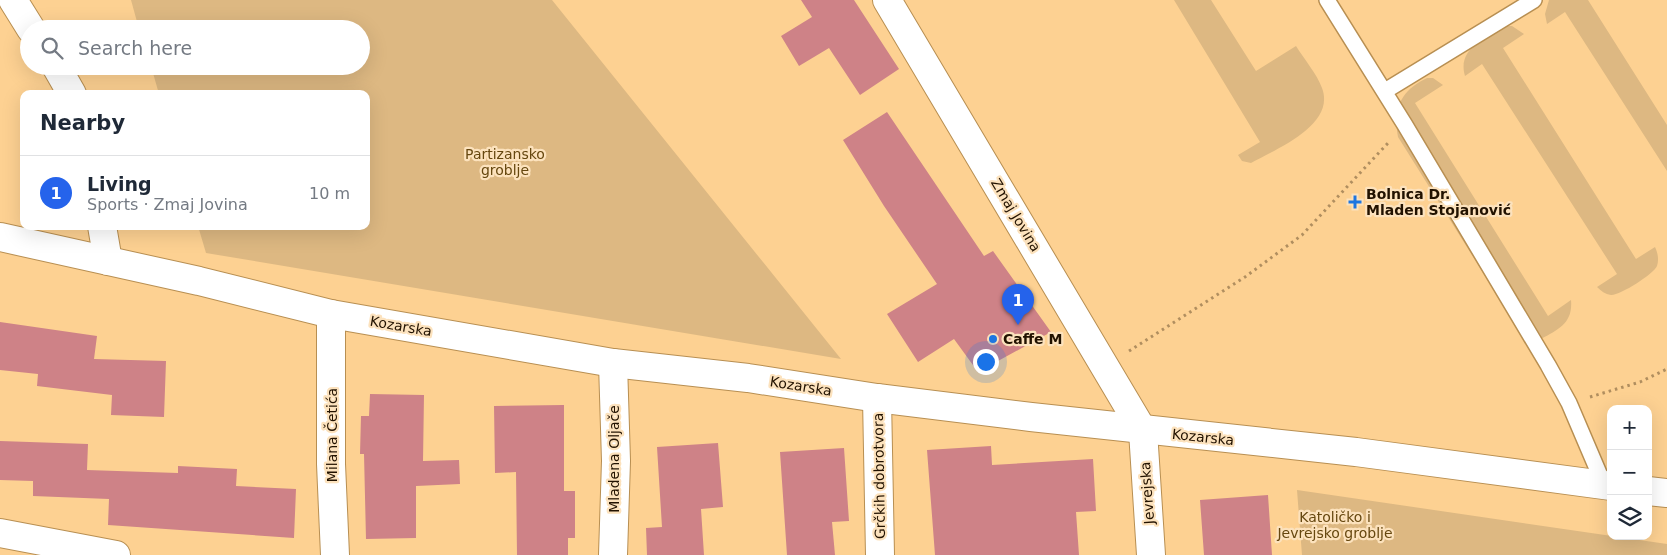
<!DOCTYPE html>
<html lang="en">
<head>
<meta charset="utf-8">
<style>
  body { margin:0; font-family:"DejaVu Sans",sans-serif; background:#f6f6f7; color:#1f2937 }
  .controls { position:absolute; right:15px; bottom:15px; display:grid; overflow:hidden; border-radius:10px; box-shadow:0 5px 20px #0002 }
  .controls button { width:45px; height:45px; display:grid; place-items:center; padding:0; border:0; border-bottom:1px solid #e0e1e3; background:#fff; color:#1f2937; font:25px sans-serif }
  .you { position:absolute; left:985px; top:361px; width:18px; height:18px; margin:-12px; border:4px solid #fff; border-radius:50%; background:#1a73e8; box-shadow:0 0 0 8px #1a73e833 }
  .badge { display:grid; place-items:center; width:32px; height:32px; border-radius:50%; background:#2563eb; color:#fff; font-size:16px; font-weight:700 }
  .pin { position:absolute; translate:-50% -41px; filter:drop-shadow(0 1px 2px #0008) }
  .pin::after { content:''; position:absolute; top:26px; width:18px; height:15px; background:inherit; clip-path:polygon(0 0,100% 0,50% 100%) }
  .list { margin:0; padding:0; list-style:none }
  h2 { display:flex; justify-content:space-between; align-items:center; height:65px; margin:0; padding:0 20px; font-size:21px }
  h2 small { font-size:16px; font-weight:400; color:#747a83 }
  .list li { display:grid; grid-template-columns:32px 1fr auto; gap:15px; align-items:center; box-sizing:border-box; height:75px; padding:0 20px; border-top:1px solid #e0e1e3 }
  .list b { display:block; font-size:19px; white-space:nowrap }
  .list p { margin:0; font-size:16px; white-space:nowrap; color:#747a83 }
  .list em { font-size:16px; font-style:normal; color:#747a83 }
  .icon { flex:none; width:28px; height:28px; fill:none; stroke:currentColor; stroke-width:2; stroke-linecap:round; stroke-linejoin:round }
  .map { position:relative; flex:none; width:1667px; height:555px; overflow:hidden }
  .search { position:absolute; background:#fff; box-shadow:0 5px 20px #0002; left:20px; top:20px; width:350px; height:55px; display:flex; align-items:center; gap:12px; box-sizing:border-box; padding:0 18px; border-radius:28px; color:#747a83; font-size:19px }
  .panel { position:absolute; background:#fff; box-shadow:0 5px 20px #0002; left:20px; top:90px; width:350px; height:140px; border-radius:10px }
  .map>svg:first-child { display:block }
  .green { fill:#ddb882 }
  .building { fill:#ce8287 }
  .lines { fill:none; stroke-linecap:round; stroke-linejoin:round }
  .service-casing { stroke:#b88f52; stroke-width:18 }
  .minor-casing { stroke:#b88f52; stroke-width:30 }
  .tertiary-casing { stroke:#b88f52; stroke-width:30 }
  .path { stroke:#b08e5f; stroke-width:3; stroke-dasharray:2.5 4; stroke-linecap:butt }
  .service { stroke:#fff; stroke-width:15 }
  .minor { stroke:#fff; stroke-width:28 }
  .tertiary { stroke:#fff; stroke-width:28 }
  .poi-dot { fill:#1e76e0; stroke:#fce2bd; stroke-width:2 }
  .labels { text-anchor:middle; stroke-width:4.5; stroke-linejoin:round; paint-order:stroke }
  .park-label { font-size:14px; fill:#66470f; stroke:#fce2bd }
  .poi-label { font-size:14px; font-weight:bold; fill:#221200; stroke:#fce2bd; text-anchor:start }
  .street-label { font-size:14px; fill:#221200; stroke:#fce2bd }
</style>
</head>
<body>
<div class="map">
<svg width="1667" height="555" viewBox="0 0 1667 555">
  <rect width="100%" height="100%" fill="#fdd192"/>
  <path class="green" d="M 131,0 L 552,0 L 841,359 L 206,253 L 198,226 L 366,226 L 366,94 L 159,94 L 151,66 L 361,66 L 361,29 L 139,29 Z
    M 1174,0 L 1211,0 L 1256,71 L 1296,46 C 1304,59 1317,74 1322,88 C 1336,125 1276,149 1251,163 L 1242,161 L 1238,155 L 1260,142 Z
    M 1549,0 L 1588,0 L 1667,125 L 1667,171 L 1565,12 L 1547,24 L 1545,14 Z
    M 1503,26 L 1512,26 L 1524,34 L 1503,48 L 1636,259 L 1655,247 C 1658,253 1659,260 1657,266 C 1654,274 1619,296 1611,295 C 1605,294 1601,291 1597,287 L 1617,274 L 1482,64 L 1465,76 C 1457,49 1484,39 1503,26 Z
    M 1427,78 L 1433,78 L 1443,85 L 1415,103 L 1548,316 L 1571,300 C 1573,323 1559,329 1541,339 L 1522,335 L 1398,137 C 1393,109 1400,91 1427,78 Z
    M 1297,490 L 1667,544 L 1667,555 L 1302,555 Z"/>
  <path class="building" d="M 801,0 L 854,0 L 899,69 L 860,95 L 829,48 L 799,66 L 781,36 L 812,17 Z
    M 887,112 L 984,256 L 993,251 L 1051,332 L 978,372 L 954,339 L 918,362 L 887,314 L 937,284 L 884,206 L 843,140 Z
    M 0,322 L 97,336 L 94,359 L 166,361 L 164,417 L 111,415 L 112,395 L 37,386 L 38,374 L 0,370 Z
    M 370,394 L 424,395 L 423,461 L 459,460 L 460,484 L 416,486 L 416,538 L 366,539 L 364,454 L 360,454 L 361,416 L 369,416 Z
    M 564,405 L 564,491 L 575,491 L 575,538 L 568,538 L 568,555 L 517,555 L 516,472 L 495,473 L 494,406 Z
    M 0,441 L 88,444 L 87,470 L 178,473 L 178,466 L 237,469 L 236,486 L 296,489 L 294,538 L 108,525 L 109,499 L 33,496 L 33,481 L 0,480 Z
    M 718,443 L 723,507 L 701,509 L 704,555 L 647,555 L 646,528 L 662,527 L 657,447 Z
    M 991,446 L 992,465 L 1093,459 L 1096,511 L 1076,512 L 1079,555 L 935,555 L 927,450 Z
    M 844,448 L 849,521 L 832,522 L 835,555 L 787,555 L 780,452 Z
    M 1268,495 L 1272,555 L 1204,555 L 1200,500 Z"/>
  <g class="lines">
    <g class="service-casing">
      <path id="service" d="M 1327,0 L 1405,125 L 1548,365 L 1569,403 L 1604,485
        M 1385,91 L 1534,0"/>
    </g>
    <g class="minor-casing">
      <path id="minor" d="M 13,0 L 31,29
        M 887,0 L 1143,431 L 1151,555
        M 56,66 L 72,94
        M 102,226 L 108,261
        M 331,314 L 331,464 L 335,555
        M 877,398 L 880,555
        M 0,533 L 116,555
        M 613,555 L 616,461 L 613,363"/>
    </g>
    <g class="tertiary-casing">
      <path id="tertiary" d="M 0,237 L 199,281 L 331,314 L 613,363 L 748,378 L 877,398 L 1031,417 L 1356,452 L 1611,486
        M 1648,491 L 1667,493"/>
    </g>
    <path class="path" d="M 1129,351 L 1245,277 L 1302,235 L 1389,142
      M 1590,397 L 1640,382 L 1667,369"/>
    <use href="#service" class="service"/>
    <use href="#minor" class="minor"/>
    <use href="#tertiary" class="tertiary"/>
  </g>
  <g class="poi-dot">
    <path d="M1352.5 194.5h5v5h5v5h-5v5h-5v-5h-5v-5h5z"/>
    <circle cx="993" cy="339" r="5"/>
  </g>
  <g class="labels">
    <g class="park-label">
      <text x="505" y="159">Partizansko<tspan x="505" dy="16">groblje</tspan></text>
      <text x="1335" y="522">Katoličko i<tspan x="1335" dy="16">Jevrejsko groblje</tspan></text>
    </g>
    <g class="poi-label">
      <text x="1366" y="199">Bolnica Dr.<tspan x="1366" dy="16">Mladen Stojanović</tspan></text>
      <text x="1003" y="344">Caffe M</text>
    </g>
    <g class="street-label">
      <text transform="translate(1016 215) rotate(59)" y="5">Zmaj Jovina</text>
      <text transform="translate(401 326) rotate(10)" y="5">Kozarska</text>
      <text transform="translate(801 386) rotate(9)" y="5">Kozarska</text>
      <text transform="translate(332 435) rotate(-90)" y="5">Milana Četića</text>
      <text transform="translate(1203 437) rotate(6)" y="5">Kozarska</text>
      <text transform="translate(614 459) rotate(-90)" y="5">Mladena Oljače</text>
      <text transform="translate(879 476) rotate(-91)" y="5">Grčkih dobrotvora</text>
      <text transform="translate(1147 493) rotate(-94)" y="5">Jevrejska</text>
    </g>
  </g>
</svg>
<div class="controls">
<button>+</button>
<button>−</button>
<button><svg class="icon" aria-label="layers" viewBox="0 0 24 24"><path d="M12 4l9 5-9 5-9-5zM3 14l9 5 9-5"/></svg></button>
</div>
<div class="you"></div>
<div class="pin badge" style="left:1018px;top:325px">1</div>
<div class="search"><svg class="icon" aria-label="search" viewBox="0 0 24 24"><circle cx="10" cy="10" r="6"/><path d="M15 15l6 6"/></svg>Search here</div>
<section class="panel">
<h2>Nearby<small></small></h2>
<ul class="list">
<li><span class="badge">1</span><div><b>Living</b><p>Sports · Zmaj Jovina</p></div><em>10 m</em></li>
</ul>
</section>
</div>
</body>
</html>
